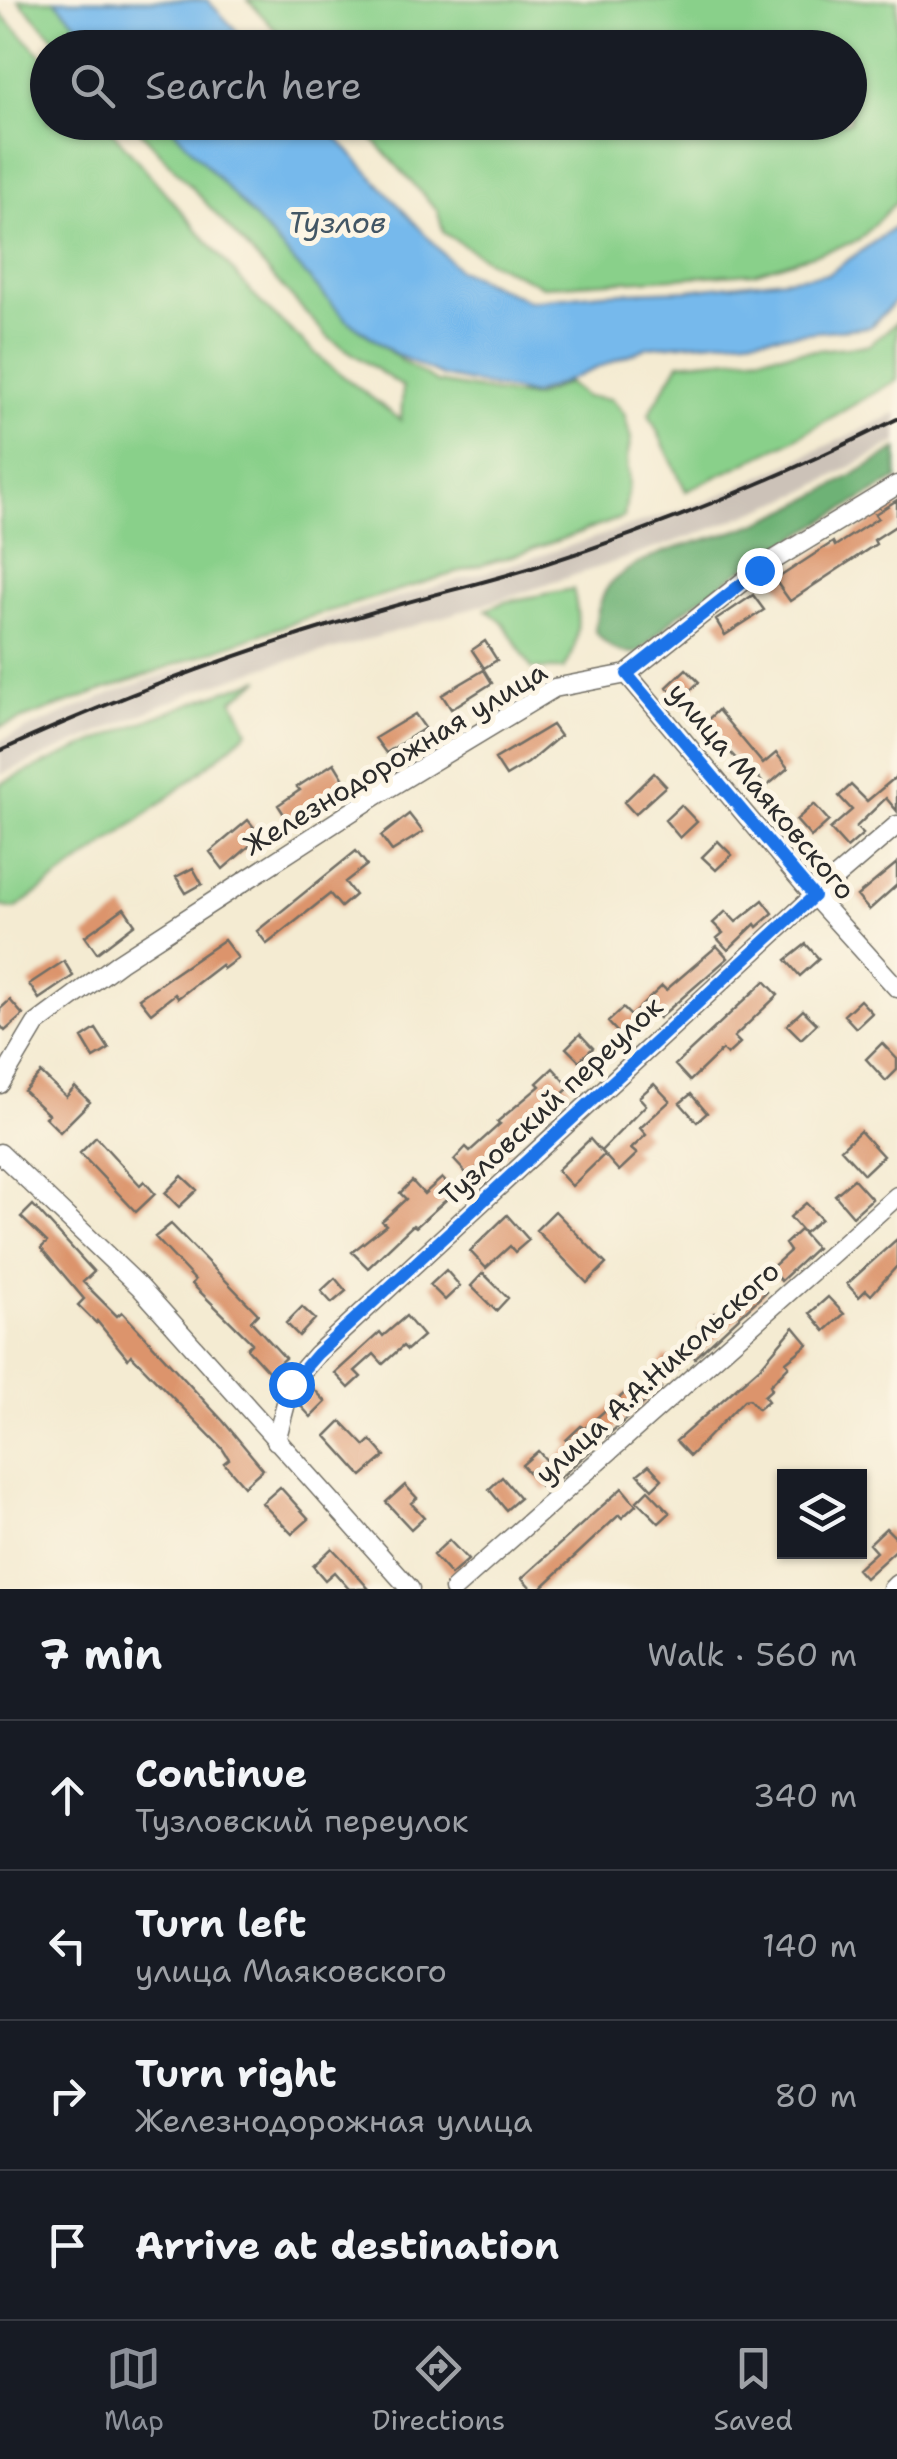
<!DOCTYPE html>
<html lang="en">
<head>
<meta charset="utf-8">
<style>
  body { margin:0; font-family:"Shantell Sans",sans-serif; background:#242831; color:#f1f3f6 }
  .controls { position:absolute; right:30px; bottom:30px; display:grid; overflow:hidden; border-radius:0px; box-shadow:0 2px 8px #0004 }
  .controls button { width:90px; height:90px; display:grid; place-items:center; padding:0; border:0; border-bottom:2px solid #363941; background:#171b24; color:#f1f3f6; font:50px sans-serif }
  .stop { position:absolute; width:30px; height:30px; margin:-22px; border:8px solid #1a73e8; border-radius:50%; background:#fff }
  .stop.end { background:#1a73e8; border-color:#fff; box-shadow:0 2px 10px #0008 }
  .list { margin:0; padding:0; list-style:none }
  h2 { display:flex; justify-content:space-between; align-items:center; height:130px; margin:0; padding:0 40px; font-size:42px }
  h2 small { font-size:32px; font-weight:400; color:#9ea1a6 }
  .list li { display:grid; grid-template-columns:65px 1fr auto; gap:30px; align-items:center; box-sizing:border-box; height:150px; padding:0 40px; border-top:2px solid #363941 }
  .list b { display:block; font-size:38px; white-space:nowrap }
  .list p { margin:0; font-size:32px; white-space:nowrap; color:#9ea1a6 }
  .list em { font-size:32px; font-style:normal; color:#9ea1a6 }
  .icon { flex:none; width:55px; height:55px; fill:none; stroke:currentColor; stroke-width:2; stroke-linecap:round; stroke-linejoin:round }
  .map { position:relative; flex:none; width:897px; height:1589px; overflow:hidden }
  .search { position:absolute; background:#171b24; box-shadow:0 2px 8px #0004; left:30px; right:30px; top:30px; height:110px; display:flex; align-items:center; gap:25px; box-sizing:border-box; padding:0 35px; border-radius:55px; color:#9ea1a6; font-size:38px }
  .sheet { height:730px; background:#171b24 }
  nav { display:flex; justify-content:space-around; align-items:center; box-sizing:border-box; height:140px; border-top:2px solid #363941; background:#171b24; font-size:28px; color:#9ea1a6 }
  nav a { display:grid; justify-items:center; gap:5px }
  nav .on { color:#8c9099 }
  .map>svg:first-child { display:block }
  .industrial { fill:#ccc2b8 }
  .green { fill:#89d08a; stroke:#5a7e5a; stroke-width:2.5 }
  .forest { fill:#6eb276; stroke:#4c6e50; stroke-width:2.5 }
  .water { fill:#76b9ec; stroke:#50728c; stroke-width:2.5 }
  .building { fill:#dc946c }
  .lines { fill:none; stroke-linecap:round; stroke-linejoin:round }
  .minor-casing { stroke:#716e65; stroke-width:21 }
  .minor { stroke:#fff; stroke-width:18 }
  .rail { stroke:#2b2b2b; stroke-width:4 }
  .route { stroke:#1a73e8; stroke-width:12 }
  .labels { text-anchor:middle; stroke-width:10; stroke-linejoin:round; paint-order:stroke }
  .street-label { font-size:28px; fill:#2b2b2b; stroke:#fcf5e5 }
  .water-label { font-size:30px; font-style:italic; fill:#425665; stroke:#fcf5e5 }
</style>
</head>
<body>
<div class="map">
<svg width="897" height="1589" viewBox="0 0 897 1589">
  <rect width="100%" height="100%" fill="#fcf5e5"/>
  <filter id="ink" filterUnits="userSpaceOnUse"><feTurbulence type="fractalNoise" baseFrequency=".01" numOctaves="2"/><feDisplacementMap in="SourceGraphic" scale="20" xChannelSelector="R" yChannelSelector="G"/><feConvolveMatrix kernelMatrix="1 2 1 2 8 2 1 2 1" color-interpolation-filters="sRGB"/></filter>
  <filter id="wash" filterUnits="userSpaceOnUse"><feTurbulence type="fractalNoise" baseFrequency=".0048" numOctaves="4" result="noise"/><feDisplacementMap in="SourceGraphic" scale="40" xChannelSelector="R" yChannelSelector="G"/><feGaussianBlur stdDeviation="2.25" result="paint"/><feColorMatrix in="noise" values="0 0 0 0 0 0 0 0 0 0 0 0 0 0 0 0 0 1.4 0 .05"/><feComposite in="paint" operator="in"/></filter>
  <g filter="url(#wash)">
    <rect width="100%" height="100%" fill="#f4ebd2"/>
    <path class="industrial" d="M 897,413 L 897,442 L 802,493 L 698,534 L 521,593 L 347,646 L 275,664 L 201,689 L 0,775 L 0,741 L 122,689 L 333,617 L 536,557 L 710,500 Z"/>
    <path class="green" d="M 18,0 L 55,0 L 99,47 L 63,47 Z
      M 248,0 L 897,0 L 897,201 L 858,241 L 754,273 L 543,286 L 490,262 L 444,233 L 437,210 L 358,123 L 850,122 L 850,48 L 291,47 Z
      M 0,13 L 47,61 L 48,122 L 105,123 L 259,301 L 327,364 L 401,420 L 403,387 L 329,338 L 133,123 L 168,123 L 346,319 L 405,363 L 437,382 L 511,395 L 535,397 L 567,383 L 586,397 L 611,399 L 624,413 L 631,439 L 627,458 L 629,483 L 624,517 L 525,552 L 303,619 L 0,727 Z
      M 897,322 L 897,380 L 785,444 L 686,491 L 649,414 L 679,363 L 869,345 Z
      M 573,589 C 580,616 580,646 564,669 L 532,669 L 503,622 L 486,610 L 504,602 Z
      M 261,679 L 233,700 L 248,731 C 175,797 95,852 15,909 L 0,906 L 0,784 C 86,744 172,708 261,679 Z"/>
    <path class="forest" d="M 897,449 L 897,479 L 754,561 L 675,617 L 638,653 C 616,654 608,647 595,631 C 596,615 601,592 613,581 C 649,548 703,543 747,527 C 800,508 849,477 897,449 Z"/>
    <path class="water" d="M 55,0 L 207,0 L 252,47 L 99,47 Z
      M 168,123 L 323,123 L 458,270 L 529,301 L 603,293 L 689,290 L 828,274 L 897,226 L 897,300 L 870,327 L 648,347 L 532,395 L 442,376 L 395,354 L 346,319 Z"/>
    <g id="blocks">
      <path class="building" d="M 897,500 L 897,525 L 874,540 L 876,544 L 790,601 L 775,580 L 833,542 L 835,546 L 878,518 L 875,514 Z
        M 753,595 L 764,610 L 725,635 L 716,620 Z
        M 485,641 L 497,660 L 484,668 L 472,650 Z
        M 686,669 L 699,682 L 680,700 L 667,687 Z
        M 484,670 L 492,683 L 451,709 L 442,695 Z
        M 718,710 L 763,764 L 776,753 L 788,768 L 766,787 L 743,759 L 739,762 L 704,723 Z
        M 415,714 L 425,728 L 386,753 L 375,738 Z
        M 552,725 L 560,736 L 528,763 L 506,776 L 495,759 Z
        M 334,763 L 345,781 L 287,819 L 278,805 L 300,790 L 297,787 Z
        M 654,773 L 666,786 L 635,814 L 624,802 Z
        M 897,776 L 897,811 L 886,798 L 856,827 L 863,834 L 847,848 L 830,829 L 852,810 L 839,796 L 851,785 L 867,801 Z
        M 814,804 L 829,821 L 811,837 L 796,820 Z
        M 681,805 L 697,822 L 680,838 L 665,820 Z
        M 409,814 L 423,832 L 392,851 L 381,836 Z
        M 248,820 L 261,836 L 223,869 L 210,852 Z
        M 718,841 L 732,855 L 716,870 L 702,857 Z
        M 356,851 L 367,865 L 345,882 L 355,895 L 341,907 L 330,894 L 267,944 L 257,931 Z
        M 897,863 L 897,885 L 869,910 L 857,896 Z
        M 193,868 L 202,884 L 186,893 L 176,877 Z
        M 763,900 L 773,913 L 757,927 L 755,924 L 728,950 L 717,938 L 723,933 L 713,923 L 726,911 L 736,922 Z
        M 124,908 L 135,924 L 97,953 L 85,936 Z
        M 224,940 L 238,958 L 223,969 L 221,965 L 178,998 L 175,994 L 151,1013 L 139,998 Z
        M 806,944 L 819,959 L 800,976 L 786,960 Z
        M 717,946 L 728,958 L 659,1018 L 652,1011 L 623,1038 L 608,1022 L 623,1008 L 631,1016 L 662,986 L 666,990 Z
        M 64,961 L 73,976 L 39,999 L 29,984 Z
        M 765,981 L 778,995 L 734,1037 L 740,1043 L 727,1055 L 722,1050 L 690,1081 L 675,1065 Z
        M 10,1000 L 23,1015 L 5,1031 L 0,1025 L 0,1009 Z
        M 860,1000 L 872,1013 L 856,1028 L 844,1015 Z
        M 803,1010 L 817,1024 L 801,1039 L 787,1025 Z
        M 96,1029 L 109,1049 L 94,1058 L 82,1038 Z
        M 580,1034 L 593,1048 L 579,1061 L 566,1048 Z
        M 882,1043 L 897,1059 L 897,1070 L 886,1081 L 866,1059 Z
        M 553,1068 L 570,1087 L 535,1120 L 531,1116 L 505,1142 L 511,1149 L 498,1160 L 492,1153 L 469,1176 L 454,1160 L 466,1147 L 470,1151 L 500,1124 L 497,1122 L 540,1086 L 537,1083 Z
        M 41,1073 L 66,1097 L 75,1087 L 90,1102 L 60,1132 L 45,1117 L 48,1114 L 24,1091 Z
        M 654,1084 L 670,1101 L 640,1128 L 646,1135 L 631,1149 L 637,1154 L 619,1171 L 601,1151 L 646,1105 L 639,1097 Z
        M 691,1094 L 707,1113 L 697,1122 L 680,1103 Z
        M 860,1131 L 883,1156 L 864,1174 L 841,1149 Z
        M 96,1137 L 140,1185 L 144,1181 L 155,1194 L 136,1212 L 80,1153 Z
        M 590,1139 L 604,1155 L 572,1186 L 557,1170 Z
        M 182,1176 L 197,1190 L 179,1207 L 165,1193 Z
        M 442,1178 L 455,1192 L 416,1227 L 413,1225 L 368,1268 L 352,1252 L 386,1225 L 382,1221 L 406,1199 L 400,1193 L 412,1181 L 424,1194 Z
        M 854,1179 L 872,1199 L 853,1216 L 835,1195 Z
        M 806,1203 L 821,1219 L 804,1233 L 790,1217 Z
        M 33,1205 L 94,1272 L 83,1282 L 117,1316 L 122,1312 L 223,1421 L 263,1469 L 244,1486 L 224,1463 L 229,1459 L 222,1448 L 131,1355 L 128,1359 L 97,1321 L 96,1323 L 78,1305 L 84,1299 L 41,1248 L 47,1242 L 21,1217 Z
        M 555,1211 L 606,1264 L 587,1283 L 536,1230 Z
        M 507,1215 L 529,1240 L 515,1252 L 510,1246 L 486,1268 L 470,1251 Z
        M 171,1224 L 258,1314 L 251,1321 L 285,1358 L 269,1372 L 247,1348 L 252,1343 L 192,1284 L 195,1280 L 155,1237 Z
        M 800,1230 L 816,1248 L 781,1281 L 770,1269 L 790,1251 L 785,1244 Z
        M 897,1239 L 897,1266 L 871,1295 L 866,1290 L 859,1297 L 847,1284 Z
        M 446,1270 L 460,1286 L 445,1300 L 430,1285 Z
        M 483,1273 L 508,1298 L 496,1311 L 471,1286 Z
        M 335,1278 L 346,1291 L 332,1303 L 321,1291 Z
        M 756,1281 L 766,1292 L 695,1358 L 686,1348 L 703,1333 L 698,1327 L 714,1313 L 718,1318 L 749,1291 L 747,1289 Z
        M 828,1297 L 844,1314 L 825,1331 L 810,1313 Z
        M 302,1307 L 315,1319 L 299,1336 L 286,1323 Z
        M 406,1316 L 423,1336 L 407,1350 L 403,1346 L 383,1364 L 374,1354 L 355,1371 L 361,1377 L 349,1388 L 335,1373 L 380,1332 L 383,1336 Z
        M 794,1327 L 808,1344 L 786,1362 L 789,1366 L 770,1385 L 772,1389 L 764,1396 L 768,1401 L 758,1409 L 749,1399 L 744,1400 L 690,1456 L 676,1441 L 760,1367 Z
        M 666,1355 L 678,1369 L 660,1385 L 651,1375 Z
        M 653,1379 L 661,1388 L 545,1491 L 522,1465 L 538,1451 L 550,1464 L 571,1445 L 566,1440 L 581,1426 L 584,1429 L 627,1391 L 632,1397 Z
        M 313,1388 L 326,1402 L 311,1417 L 299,1404 Z
        M 341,1421 L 365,1446 L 371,1440 L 385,1456 L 362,1476 L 326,1436 Z
        M 649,1465 L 662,1479 L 652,1489 L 638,1474 Z
        M 502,1477 L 520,1498 L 506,1510 L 489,1489 Z
        M 405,1485 L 417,1498 L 411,1503 L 424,1517 L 411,1529 L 386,1502 Z
        M 280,1487 L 309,1519 L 292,1534 L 262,1503 Z
        M 622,1488 L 636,1505 L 622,1518 L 619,1515 L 540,1589 L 532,1589 L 522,1578 Z
        M 648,1490 L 670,1513 L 659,1523 L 637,1501 Z
        M 886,1528 L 897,1539 L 897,1549 L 865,1578 L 857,1569 L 876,1552 L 869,1544 Z
        M 449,1540 L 468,1560 L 451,1575 L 433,1555 Z
        M 332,1548 L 347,1564 L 369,1589 L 349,1589 L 334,1572 L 325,1580 L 313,1566 Z"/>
    </g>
  </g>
  <g filter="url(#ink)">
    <use href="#blocks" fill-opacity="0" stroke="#716e65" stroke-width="2.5"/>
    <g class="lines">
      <g class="minor-casing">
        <path id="minor" d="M 627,674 L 814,896 L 897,988
          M 0,1084 L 36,1024 L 120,962 L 382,792 L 554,688 L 627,674 L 759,569 L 897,485
          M 0,1153 L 140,1287 L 410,1589
          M 276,1441 L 291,1384 L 317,1354 L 814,896 L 897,825
          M 454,1589 L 897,1196
          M 892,1589 L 897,1584"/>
      </g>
      <use href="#minor" class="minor"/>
      <path class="rail" d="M 0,751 C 119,696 244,650 370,613 C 426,596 483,583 538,566 C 662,527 781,477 897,419"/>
    </g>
  </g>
  <g class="lines" filter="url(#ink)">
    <path class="route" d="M 291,1384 L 317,1354 L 814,896 L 627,674 L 759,570"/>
  </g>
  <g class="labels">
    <g class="street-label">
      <text transform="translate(395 758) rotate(-31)" y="10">Железнодорожная улица</text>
      <text transform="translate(762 791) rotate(50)" y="10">улица Маяковского</text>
      <text transform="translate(551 1101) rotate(-43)" y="10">Тузловский переулок</text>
      <text transform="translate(657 1372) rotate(-42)" y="10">улица А.А.Никольского</text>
    </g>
    <g class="water-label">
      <text x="337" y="233">Тузлов</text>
    </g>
  </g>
</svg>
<div class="controls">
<button><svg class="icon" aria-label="layers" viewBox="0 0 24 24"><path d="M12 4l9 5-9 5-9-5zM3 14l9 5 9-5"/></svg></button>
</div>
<div class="stop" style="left:291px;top:1384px"></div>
<div class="stop end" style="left:759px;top:570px"></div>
<div class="search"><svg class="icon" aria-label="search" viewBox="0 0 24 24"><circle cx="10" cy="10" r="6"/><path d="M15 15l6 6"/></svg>Search here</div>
</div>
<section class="sheet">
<h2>7 min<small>Walk · 560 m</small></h2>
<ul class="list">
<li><svg class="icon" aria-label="ahead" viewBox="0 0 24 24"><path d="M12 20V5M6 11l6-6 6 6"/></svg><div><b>Continue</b><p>Тузловский переулок</p></div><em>340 m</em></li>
<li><svg class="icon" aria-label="left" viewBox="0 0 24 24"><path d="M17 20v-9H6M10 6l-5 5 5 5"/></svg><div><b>Turn left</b><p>улица Маяковского</p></div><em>140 m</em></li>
<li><svg class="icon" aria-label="right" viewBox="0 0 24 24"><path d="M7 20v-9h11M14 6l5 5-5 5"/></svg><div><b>Turn right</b><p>Железнодорожная улица</p></div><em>80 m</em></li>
<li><svg class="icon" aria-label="arrive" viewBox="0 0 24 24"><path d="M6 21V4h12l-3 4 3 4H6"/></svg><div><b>Arrive at destination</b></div></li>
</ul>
</section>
<nav>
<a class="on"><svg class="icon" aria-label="map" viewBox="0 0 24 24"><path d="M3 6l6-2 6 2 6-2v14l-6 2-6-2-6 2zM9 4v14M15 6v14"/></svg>Map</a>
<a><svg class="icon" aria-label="directions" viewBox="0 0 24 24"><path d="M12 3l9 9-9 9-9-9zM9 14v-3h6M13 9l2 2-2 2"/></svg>Directions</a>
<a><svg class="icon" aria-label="saved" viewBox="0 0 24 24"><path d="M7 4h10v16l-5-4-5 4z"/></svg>Saved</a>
</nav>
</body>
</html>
